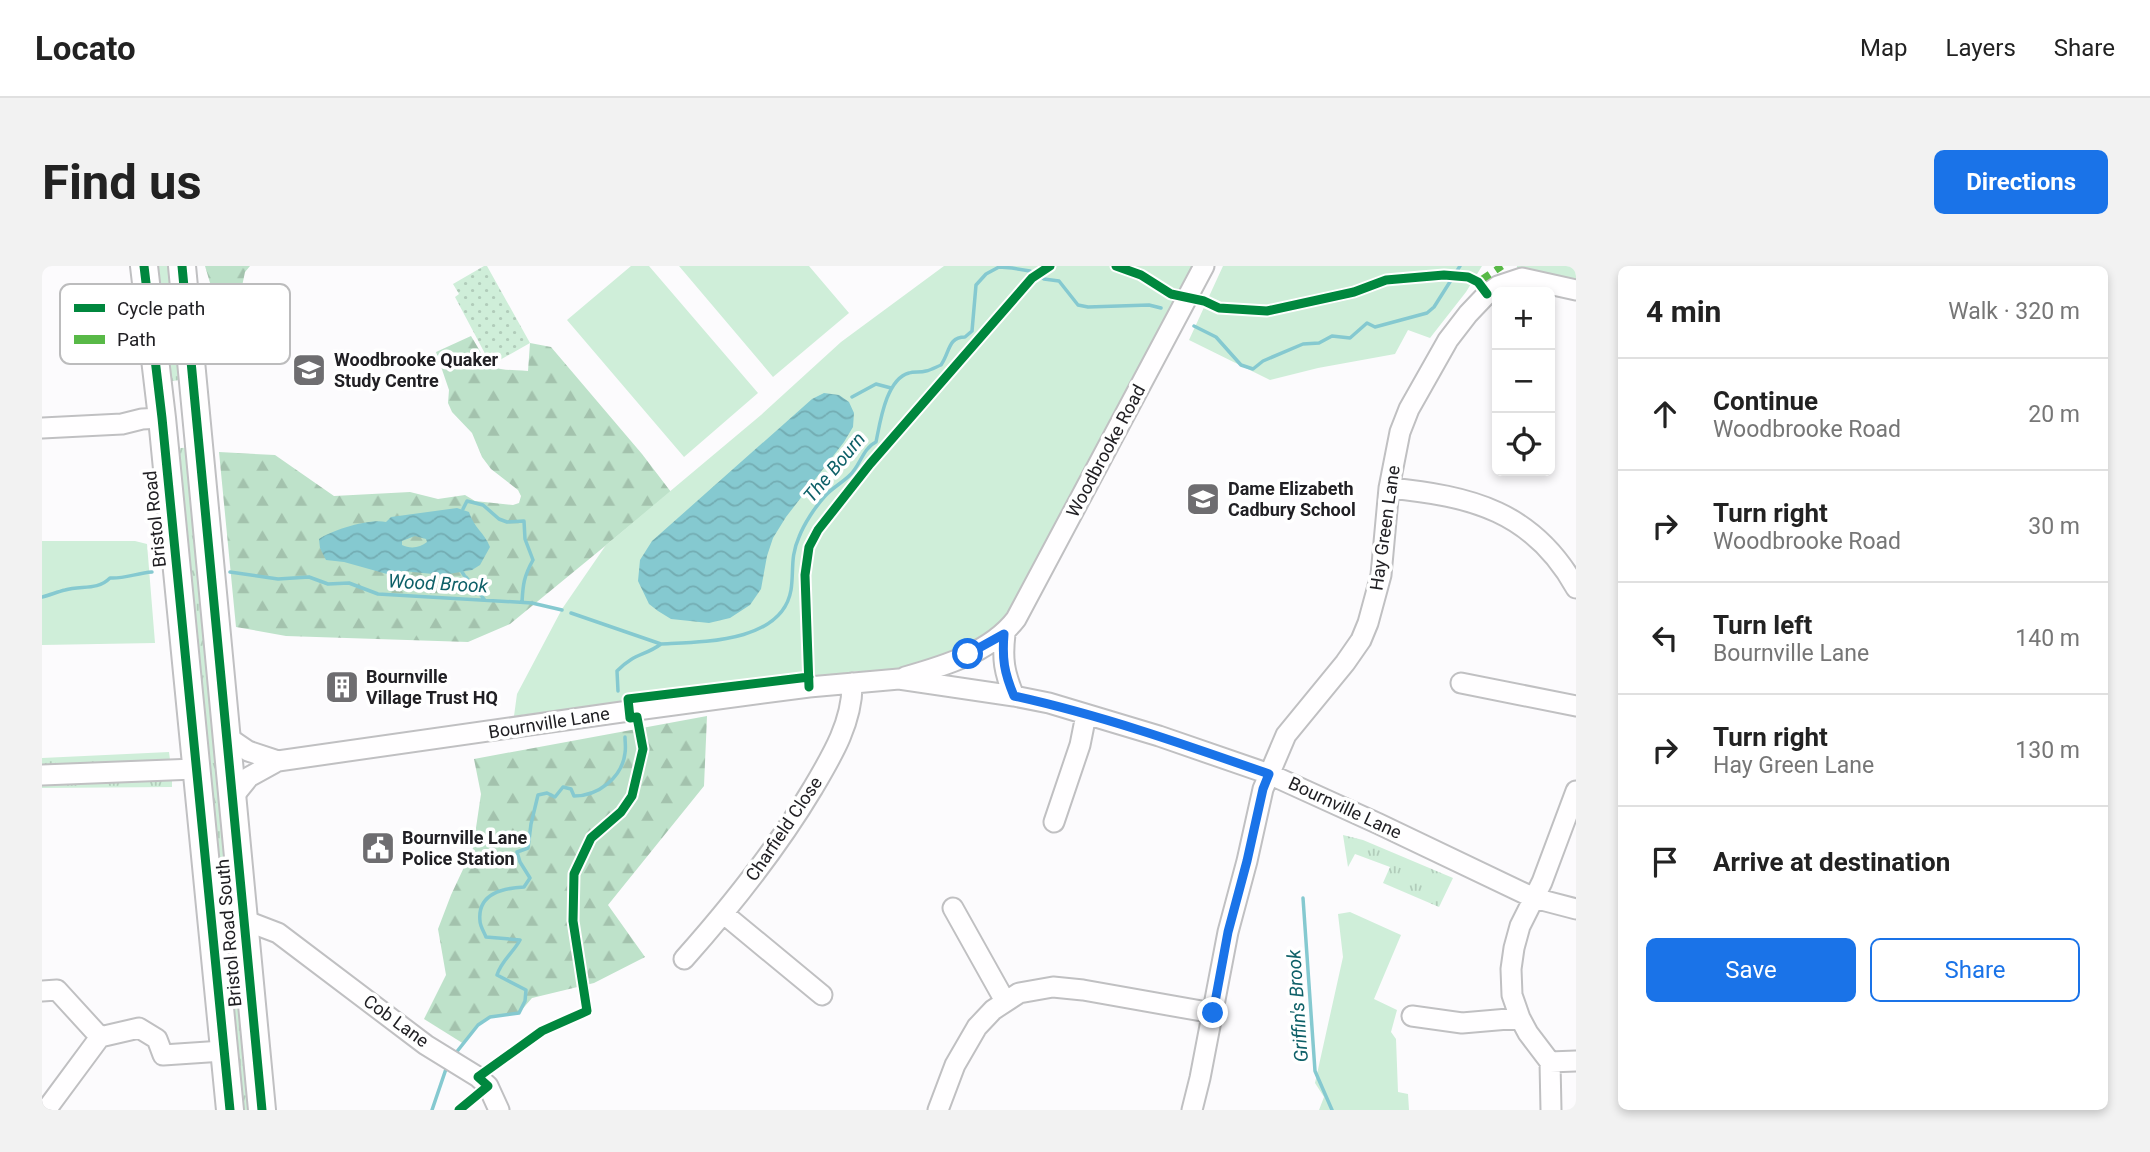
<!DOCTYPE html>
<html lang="en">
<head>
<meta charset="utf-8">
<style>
  body { margin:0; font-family:Roboto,sans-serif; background:#f2f2f2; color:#222 }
  .controls { position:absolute; right:21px; top:21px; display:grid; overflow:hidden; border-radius:10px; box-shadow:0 4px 10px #0003 }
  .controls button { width:63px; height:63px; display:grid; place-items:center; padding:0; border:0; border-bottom:2px solid #e0e0e0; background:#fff; color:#222; font:35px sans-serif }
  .stop { position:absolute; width:21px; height:21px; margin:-16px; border:5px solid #1a73e8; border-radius:50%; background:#fff }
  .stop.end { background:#1a73e8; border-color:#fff; box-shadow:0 2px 7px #0008 }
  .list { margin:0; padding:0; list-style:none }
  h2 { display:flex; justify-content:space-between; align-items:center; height:91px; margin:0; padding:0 28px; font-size:30px }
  h2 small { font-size:23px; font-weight:400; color:#767676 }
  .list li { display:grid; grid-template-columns:46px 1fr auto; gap:21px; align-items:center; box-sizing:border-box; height:112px; padding:0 28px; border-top:2px solid #e0e0e0 }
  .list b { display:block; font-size:26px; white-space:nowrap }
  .list p { margin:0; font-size:23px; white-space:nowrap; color:#767676 }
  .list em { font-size:23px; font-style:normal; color:#767676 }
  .actions { display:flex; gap:14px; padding:21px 28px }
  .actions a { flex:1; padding:16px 0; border:2px solid #1a73e8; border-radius:10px; text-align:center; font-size:24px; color:#1a73e8 }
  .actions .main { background:#1a73e8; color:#fff }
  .icon { flex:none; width:38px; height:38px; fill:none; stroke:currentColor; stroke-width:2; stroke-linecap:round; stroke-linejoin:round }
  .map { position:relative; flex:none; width:1534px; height:844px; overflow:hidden; border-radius:10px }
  header { display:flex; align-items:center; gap:42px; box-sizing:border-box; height:98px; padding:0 35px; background:#fff; border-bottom:2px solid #e0e0e0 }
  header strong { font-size:33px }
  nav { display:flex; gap:38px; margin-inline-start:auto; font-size:24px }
  .intro { display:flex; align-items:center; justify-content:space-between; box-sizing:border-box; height:168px; padding:0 42px }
  h1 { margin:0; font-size:49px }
  .button { padding:18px 32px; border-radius:10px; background:#1a73e8; color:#fff; font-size:24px; font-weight:700 }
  main { display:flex; gap:42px; padding:0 42px }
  aside { flex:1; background:#fff; border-radius:10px; box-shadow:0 4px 10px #0003 }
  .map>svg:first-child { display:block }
  .grass { fill:url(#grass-tufts) }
  .forest { fill:url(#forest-firs) }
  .park { fill:#cfeed9 }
  .garden { fill:url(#garden-dots) }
  .water { fill:url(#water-waves); fill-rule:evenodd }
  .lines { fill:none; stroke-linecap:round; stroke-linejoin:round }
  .stream { stroke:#85c9d0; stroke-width:3.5 }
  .minor-casing { stroke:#c0c0c2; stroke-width:23 }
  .highway-casing { stroke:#c0c0c2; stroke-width:30 }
  .minor { stroke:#fffeff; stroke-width:19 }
  .highway { stroke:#fffeff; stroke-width:26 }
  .quiet { stroke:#58b947; stroke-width:7; stroke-dasharray:14 7; stroke-linecap:butt }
  .cycleway-casing { stroke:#fff; stroke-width:13 }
  .cycleway { stroke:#00873e; stroke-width:9 }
  .route { stroke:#1a73e8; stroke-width:9 }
  .labels { text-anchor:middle; stroke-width:7; stroke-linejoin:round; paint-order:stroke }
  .poi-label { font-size:18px; font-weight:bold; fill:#212024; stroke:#fff; text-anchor:start }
  .street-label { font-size:18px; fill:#212024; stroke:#fff }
  .water-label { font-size:19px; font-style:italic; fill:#0e6068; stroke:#fff }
  .key { fill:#fff; stroke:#bcbcbd; stroke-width:2 }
  .key-label { font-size:19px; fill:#212024 }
</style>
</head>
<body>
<header>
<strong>Locato</strong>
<nav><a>Map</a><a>Layers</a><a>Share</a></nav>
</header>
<div class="intro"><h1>Find us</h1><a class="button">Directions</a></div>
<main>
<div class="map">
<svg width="1534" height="844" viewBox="0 0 1534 844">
  <defs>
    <pattern id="grass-tufts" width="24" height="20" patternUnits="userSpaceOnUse" patternTransform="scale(1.75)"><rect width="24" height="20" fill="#cfeed9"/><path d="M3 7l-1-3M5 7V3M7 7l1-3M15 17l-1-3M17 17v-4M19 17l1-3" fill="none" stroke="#b1ccba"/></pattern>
    <pattern id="forest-firs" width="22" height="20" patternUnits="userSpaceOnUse" patternTransform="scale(1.75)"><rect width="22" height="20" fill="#bee2ca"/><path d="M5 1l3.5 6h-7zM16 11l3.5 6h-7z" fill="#a3c2ad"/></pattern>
    <pattern id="garden-dots" width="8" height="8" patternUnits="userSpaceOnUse" patternTransform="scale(1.75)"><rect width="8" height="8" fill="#cfeed9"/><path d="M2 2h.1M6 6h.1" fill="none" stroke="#b1ccba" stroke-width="1.8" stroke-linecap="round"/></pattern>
    <pattern id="water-waves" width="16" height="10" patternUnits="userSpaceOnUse" patternTransform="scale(1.75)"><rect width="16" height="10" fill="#85c9d0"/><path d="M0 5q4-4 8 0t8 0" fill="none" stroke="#73acb2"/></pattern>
  </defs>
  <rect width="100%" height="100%" fill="#fcfbfd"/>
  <path class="grass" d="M 109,0 L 132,0 L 144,113 L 124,116 Z
    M 152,181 L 191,631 L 183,637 L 174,630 L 127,183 Z
    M 127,486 L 129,501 L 0,504 L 0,492 Z
    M 130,510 L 130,521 L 0,522 L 0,513 Z
    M 1301,569 L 1321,574 L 1411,612 L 1397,641 L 1341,617 L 1348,601 L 1313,588 L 1306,601 Z
    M 195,707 L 216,844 L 195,844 L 187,708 Z"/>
  <path class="forest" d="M 163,0 L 208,0 L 203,6 L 198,30 L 174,37 Z
    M 429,70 C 450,104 444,103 486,105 L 488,77 L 509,81 L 600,188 L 629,226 L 468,358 L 426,376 L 244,370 L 194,361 L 177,186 L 233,189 L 292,230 L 368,226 L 396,233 L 423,229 L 433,235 L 471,239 L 477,237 L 479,230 L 476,224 L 449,203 L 440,191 L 430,167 L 410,146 L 406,137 L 407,124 L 394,86 Z
    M 665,450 L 662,520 L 566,639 L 603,691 L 552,717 L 490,732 L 477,747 C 445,751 442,751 422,778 L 382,753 L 404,709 L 396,663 L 409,629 L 431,582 L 439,528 L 432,493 Z"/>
  <path class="park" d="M 589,0 L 607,0 L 716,127 L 642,191 L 525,54 Z
    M 637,0 L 767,0 L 807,47 L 731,111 Z
    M 902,0 L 1153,0 L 993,301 L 957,362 L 890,407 L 817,405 L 472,450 L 475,428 L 520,343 L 564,279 L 719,149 L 799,76 Z
    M 1181,0 L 1440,0 L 1424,26 L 1388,72 L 1366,64 L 1353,88 L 1276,102 L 1228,114 L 1147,74 Z
    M 1475,0 L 1534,0 L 1534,18 L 1475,6 Z
    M 0,275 L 93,275 L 105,278 L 113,377 L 0,379 Z
    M 1308,646 L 1359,669 L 1332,733 L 1355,744 L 1349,766 L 1354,773 L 1356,826 L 1366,828 L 1367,844 L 1277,844 L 1282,831 L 1273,817 L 1301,691 L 1296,648 Z"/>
  <path class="garden" d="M 442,0 L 445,0 L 488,77 L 449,99 L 413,31 L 417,28 L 411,18 Z"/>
  <path class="water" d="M 782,127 L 797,129 L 807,136 L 812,147 L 811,161 L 802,176 L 744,251 L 731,272 L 725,290 L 719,323 L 708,339 L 688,352 L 667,357 L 629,353 L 616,345 L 607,338 L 596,315 L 598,294 L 610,275 L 770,133 Z
    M 415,242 L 427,246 C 432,262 442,266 448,281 L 438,299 L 430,304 L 401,309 L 361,305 L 345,308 L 302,296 L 284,294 L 278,282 L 277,273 C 290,264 328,252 344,256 L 349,251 ZM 373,270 L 384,273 L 385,276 C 378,282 368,283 360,279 L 360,275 Z"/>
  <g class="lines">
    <path class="stream" d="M 1152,60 L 1174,71 L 1199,99 L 1211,103 L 1221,95 L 1261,78 L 1277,77 L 1290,70 L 1308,72 L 1325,57 L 1333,61 L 1385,47 L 1392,41 L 1418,0
      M 810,131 L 834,118 L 849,122
      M 421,243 L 425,235 L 441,239 L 457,253 L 465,256 L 482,255 L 483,273 L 491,294 C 482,310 481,318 480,336
      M 188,306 L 236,313 L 267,311 L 286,318 L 307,317 L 336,328 L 490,337 L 520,344
      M 420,306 L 422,309
      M 424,311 L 442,333
      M 0,331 C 8,329 15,326 23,324 C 39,319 55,325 68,312 C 82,313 95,307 110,306
      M 529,347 L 619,378
      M 576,425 L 575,405 C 592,387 603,390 619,378 C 659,376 740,377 749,324 C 752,305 748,291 757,271 C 762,258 773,241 783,230 C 790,222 800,217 808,209 C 818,200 821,182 834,176 C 838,157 844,113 867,107 C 872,105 878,107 884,105 C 889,104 894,101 899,99 C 908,86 906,71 923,71 L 930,65 L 934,19 L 944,8 L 957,1 L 970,2 L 988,5 L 1002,13 L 1017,15 L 1036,39 L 1046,41 L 1107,39 L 1119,42
      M 1261,632 L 1273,805 L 1290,844
      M 413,788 L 436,759 L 448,751 L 477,747 L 483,735 L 484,724 L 455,709 C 459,695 471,687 478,674 L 444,671 C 442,666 438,660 438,655 C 435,627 462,622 482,621 L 488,612 L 478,596 L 475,586 L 486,582 L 489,558 L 496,529 L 505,527 L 513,531 L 521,521 L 529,523 L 532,530 C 556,530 580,512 583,487 C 584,482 583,476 583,471
      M 390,844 L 405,800"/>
    <g class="minor-casing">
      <path id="minor" d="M 0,162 L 80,158 L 100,153 L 120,152
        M 1347,222 C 1429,230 1491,245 1534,322
        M 963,368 C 960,393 962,406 972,430
        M 863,411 C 902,400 949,386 974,353 L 1162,0
        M 1419,417 L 1534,440
        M 184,470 L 206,485 L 236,495
        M 0,509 L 153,503
        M 190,532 L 207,511 L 236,495 L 587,445 L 767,421 L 857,413 L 972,430 L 1007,437 L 1117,470 L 1227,508 L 1337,558 L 1492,632 L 1534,643
        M 1012,556 L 1038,479 L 1044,449
        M 911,642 L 963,735
        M 682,648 L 780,729
        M 202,654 L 236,667 L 384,779 L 436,811 L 446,820 L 457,844
        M 642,693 C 690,639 734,584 771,522 C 790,490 811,455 810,417
        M 0,725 L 15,724 L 58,771
        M 1370,750 L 1420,757 L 1478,752
        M 1508,796 L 1534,795
        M 4,844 L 58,771 L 97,762 L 115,773 L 121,789 L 181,785
        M 896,844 L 913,799 L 935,761 L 951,744 L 977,727 L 1011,721 L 1041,724 L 1171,747
        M 1150,844 L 1158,812 L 1186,666 L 1205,595 L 1221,523 L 1244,469 L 1303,397 L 1319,374 L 1326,357 L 1339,309 L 1347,222 L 1358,166 L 1367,143 L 1406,74 L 1426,48 L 1445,28 L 1456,20 L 1480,12 L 1534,24
        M 1509,844 L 1508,796 L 1486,767 L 1478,752 L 1470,729 L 1469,703 L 1472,682 L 1478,660 L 1500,616 L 1534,525"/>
    </g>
    <g class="highway-casing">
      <path id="highway" d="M 102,0 L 120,152 L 188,844
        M 140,0 L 220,844"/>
    </g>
    <use href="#minor" class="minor"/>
    <use href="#highway" class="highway"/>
    <path class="quiet" d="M 1436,16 L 1460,0"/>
    <g class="cycleway-casing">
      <path id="cycleway" d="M 102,0 L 120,152 L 188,844
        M 140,0 L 220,844
        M 1074,0 L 1099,9 L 1129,28 L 1162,35 L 1177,42 L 1225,45 L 1312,26 L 1344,14 L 1402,9 L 1426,11 L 1436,16 L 1445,28
        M 767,421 L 763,309 L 767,281 L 776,264 L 828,198 L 990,12 L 1008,0
        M 417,844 L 446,820 L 436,811 L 500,765 L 545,745 L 531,655 L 532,608 L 549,572 L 579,546 L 590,530 L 601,483 L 595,451 L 588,452 L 586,433 L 767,411"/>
    </g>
    <use href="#cycleway" class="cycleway"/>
  </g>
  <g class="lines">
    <path class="route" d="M 926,388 L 962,368 C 960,393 962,406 972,430 C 1059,449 1144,479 1227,508 L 1221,523 L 1205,595 L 1186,666 L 1171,747"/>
  </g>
  <defs>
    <g id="university-square" transform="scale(1.75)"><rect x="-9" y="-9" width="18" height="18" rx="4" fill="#6e6d70" stroke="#fff"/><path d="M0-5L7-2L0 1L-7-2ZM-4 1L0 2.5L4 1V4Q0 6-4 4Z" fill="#fff"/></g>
    <g id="school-square" transform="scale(1.75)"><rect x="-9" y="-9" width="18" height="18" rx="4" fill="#6e6d70" stroke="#fff"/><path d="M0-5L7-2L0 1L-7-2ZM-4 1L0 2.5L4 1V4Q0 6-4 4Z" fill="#fff"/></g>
    <g id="building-square" transform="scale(1.75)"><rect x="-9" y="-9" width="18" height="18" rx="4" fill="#6e6d70" stroke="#fff"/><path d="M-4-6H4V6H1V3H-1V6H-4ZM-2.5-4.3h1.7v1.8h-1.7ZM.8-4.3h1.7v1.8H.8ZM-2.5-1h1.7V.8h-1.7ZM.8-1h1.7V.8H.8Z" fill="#fff"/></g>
    <g id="civic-square" transform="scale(1.75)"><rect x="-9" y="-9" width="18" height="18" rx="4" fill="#6e6d70" stroke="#fff"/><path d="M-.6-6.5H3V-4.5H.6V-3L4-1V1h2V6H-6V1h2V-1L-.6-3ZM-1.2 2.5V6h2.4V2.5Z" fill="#fff"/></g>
  </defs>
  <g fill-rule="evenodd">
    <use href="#university-square" x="267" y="104"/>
    <use href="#school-square" x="1161" y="233"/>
    <use href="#building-square" x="300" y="421"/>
    <use href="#civic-square" x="336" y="582"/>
  </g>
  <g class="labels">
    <g class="poi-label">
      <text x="292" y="100">Woodbrooke Quaker<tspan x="292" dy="21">Study Centre</tspan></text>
      <text x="1186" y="229">Dame Elizabeth<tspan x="1186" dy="21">Cadbury School</tspan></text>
      <text x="324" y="417">Bournville<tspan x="324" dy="21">Village Trust HQ</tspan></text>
      <text x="360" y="578">Bournville Lane<tspan x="360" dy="21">Police Station</tspan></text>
    </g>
    <g class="street-label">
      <text transform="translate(1064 185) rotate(-62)" y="6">Woodbrooke Road</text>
      <text transform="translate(113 253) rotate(-96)" y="6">Bristol Road</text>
      <text transform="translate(1343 262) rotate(-82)" y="6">Hay Green Lane</text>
      <text transform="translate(507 457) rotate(-9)" y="6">Bournville Lane</text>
      <text transform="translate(1303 542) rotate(25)" y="6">Bournville Lane</text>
      <text transform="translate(742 563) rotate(-56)" y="6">Charfield Close</text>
      <text transform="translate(187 667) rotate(-95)" y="6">Bristol Road South</text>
      <text transform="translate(354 755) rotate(36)" y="6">Cob Lane</text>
    </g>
    <g class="water-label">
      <text transform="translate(792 201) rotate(-50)" y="7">The Bourn</text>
      <text transform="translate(396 317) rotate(3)" y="7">Wood Brook</text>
      <text transform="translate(1255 740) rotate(-94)" y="7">Griffin's Brook</text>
    </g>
  </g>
  <rect x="18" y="18" width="230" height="80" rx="10" class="key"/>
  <rect x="32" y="38" width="31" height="8" fill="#00873e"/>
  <rect x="32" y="69" width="31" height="9" fill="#58b947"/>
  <g class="key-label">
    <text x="75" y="49">Cycle path</text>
    <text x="75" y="80">Path</text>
  </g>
</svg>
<div class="controls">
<button>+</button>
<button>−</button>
<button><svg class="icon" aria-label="locate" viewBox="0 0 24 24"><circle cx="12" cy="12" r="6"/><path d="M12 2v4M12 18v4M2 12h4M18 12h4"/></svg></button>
</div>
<div class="stop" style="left:926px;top:388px"></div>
<div class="stop end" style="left:1171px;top:747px"></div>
</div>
<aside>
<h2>4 min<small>Walk · 320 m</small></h2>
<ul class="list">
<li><svg class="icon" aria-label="ahead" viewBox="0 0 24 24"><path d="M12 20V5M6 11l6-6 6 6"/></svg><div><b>Continue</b><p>Woodbrooke Road</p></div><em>20 m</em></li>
<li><svg class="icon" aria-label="right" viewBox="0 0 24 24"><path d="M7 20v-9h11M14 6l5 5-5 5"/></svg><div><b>Turn right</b><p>Woodbrooke Road</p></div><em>30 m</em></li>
<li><svg class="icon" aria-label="left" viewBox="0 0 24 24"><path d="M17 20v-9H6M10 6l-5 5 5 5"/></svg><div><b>Turn left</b><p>Bournville Lane</p></div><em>140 m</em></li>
<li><svg class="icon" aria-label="right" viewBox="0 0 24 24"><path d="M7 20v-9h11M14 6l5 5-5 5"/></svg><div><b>Turn right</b><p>Hay Green Lane</p></div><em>130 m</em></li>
<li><svg class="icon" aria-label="arrive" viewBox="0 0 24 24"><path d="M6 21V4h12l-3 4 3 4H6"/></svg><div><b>Arrive at destination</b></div></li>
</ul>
<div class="actions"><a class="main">Save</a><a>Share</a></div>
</aside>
</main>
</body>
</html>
